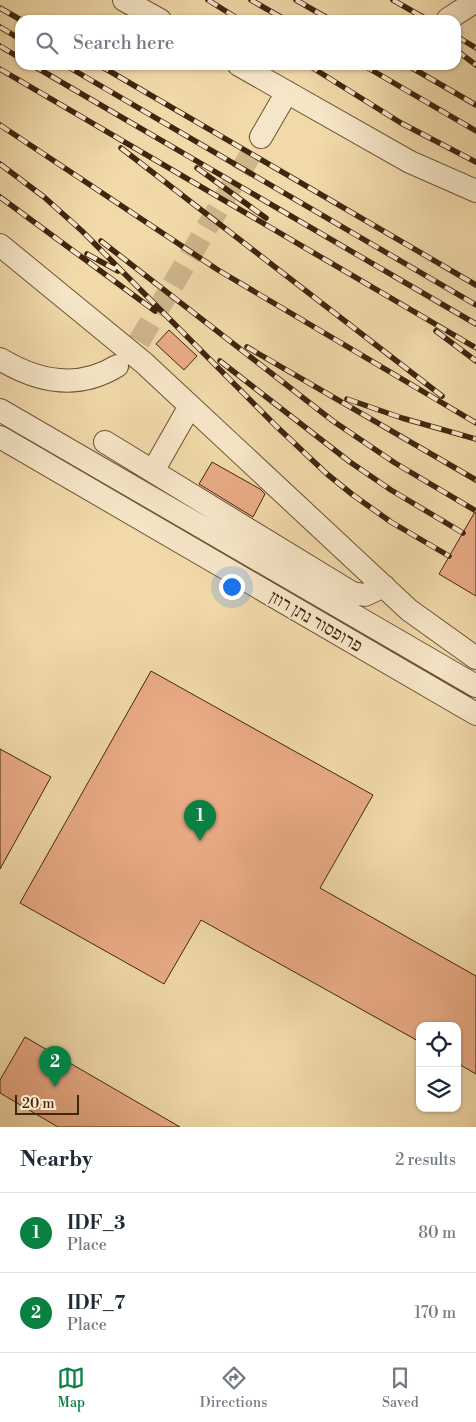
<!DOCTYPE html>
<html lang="en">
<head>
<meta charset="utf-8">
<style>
  body { margin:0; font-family:"Libre Bodoni","Frank Ruhl Libre",serif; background:#f6f6f7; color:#1f2937 }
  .controls { position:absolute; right:15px; bottom:15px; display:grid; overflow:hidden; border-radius:10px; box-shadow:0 1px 4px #0004 }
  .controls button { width:45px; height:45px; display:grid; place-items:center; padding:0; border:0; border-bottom:1px solid #e0e1e3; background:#fff; color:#1f2937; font:25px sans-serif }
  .scale { position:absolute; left:15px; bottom:12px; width:64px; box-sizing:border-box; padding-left:5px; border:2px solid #40260d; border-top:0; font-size:14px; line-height:18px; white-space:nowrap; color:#40260d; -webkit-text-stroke:4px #f6e6c8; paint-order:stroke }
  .you { position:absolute; left:231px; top:586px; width:18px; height:18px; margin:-12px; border:4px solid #fff; border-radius:50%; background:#1a73e8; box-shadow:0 0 0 8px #1a73e833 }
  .badge { display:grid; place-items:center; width:32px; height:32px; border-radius:50%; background:#0b8043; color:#fff; font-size:16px; font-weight:700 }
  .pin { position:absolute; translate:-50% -41px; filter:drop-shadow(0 1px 2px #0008) }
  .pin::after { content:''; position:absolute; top:26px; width:18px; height:15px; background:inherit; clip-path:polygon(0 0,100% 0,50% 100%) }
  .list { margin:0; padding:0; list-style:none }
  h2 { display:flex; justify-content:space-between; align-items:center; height:65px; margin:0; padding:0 20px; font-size:21px }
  h2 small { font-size:16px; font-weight:400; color:#747a83 }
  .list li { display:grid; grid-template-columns:32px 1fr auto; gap:15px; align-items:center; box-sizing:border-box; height:80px; padding:0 20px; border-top:1px solid #e0e1e3 }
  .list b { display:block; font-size:19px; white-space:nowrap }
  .list p { margin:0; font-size:16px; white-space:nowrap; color:#747a83 }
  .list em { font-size:16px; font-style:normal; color:#747a83 }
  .icon { flex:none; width:28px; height:28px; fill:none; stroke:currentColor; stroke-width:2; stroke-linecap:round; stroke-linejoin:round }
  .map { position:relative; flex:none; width:476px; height:1127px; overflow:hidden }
  .search { position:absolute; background:#fff; box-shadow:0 1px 4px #0004; left:15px; right:15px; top:15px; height:55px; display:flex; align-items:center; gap:12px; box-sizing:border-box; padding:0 18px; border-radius:15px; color:#747a83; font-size:19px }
  .sheet { height:225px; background:#fff }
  nav { display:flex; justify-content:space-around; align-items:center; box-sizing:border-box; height:70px; border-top:1px solid #e0e1e3; background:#fff; font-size:14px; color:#747a83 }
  nav a { display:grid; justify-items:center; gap:2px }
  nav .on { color:#0b8043 }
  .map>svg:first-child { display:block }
  .building { fill:#e9ab86; stroke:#40260d }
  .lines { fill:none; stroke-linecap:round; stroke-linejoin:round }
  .minor-tunnel { stroke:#ceb58b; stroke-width:22; stroke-dasharray:22 11; stroke-linecap:butt }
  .minor-casing { stroke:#6c5334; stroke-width:24 }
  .minor { stroke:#f6e6c8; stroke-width:22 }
  .rail-casing { stroke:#40260d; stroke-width:5.5 }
  .rail { stroke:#f6e6c8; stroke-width:4; stroke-dasharray:11; stroke-linecap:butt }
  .labels { text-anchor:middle; stroke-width:4.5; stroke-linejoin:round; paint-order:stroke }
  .street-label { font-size:18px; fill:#40260d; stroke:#f6e6c8 }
</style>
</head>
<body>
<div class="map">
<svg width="476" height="1127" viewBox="0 0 476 1127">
  <rect width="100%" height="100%" fill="#f1d9aa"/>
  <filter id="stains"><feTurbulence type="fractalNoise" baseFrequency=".004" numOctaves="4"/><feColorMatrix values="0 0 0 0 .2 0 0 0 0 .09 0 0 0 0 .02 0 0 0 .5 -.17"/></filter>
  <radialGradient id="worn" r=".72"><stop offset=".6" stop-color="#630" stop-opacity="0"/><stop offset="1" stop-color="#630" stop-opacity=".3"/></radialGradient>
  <path class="building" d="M 169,330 L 197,356 L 184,370 L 156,344 Z
    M 212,462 L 260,489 L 265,494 L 253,517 L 199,484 Z
    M 476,510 L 476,596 L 439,574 Z
    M 151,671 L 373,795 L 320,888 L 476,976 L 476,1074 L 457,1063 L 457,1026 L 420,1026 L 420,1042 L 201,920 L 164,984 L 20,903 Z
    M 0,749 L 51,777 L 0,869 Z
    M 25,1037 L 180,1127 L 58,1127 L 0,1093 L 0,1080 Z"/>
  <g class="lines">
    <path class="minor-tunnel" d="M 117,366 L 135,348 L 261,137"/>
    <g class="minor-casing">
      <path id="minor" d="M 124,0 L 160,20
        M 448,19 L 476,1
        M 239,65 L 410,162 L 476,191
        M 261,137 L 287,92
        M 0,245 L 144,363 L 409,610 L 476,658
        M 0,359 C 38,382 78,390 117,366
        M 0,410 L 476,686
        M 0,437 L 476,714
        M 105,442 L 352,593 L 365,595 L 384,586
        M 153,471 L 190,406"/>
    </g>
    <use href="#minor" class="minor"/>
    <g class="rail-casing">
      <path id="rail" d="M 208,0 L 240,20
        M 251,0 L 286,20
        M 296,0 L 331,20
        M 393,0 L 428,20
        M 0,8 L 21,20
        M 0,27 L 20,39
        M 456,36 L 476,48
        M 0,46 L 20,58
        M 456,50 L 476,65
        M 32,65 L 476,324
        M 65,65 L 476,305
        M 99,65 L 476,285
        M 308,65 L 401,123 L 476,162
        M 363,65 L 476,131
        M 407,65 L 476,105
        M 0,69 L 476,348
        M 0,125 L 218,270 L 476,423
        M 121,148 L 442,396
        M 0,164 L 44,197 L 82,231 L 275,425 L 327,474 L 353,495 L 391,522 L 449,556
        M 197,168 L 266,218
        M 0,197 L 155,311
        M 101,241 L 333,421 L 395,463 L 476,511
        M 87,254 L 118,271
        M 436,331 L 476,361
        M 247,347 L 476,480
        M 220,361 L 350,462 L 391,490 L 463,533
        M 347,399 L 402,418 L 476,439"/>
    </g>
    <use href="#rail" class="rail"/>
  </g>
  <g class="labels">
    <g class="street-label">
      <text transform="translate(316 621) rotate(30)" y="6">פרופסור נתן רוזן</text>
    </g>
  </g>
  <rect width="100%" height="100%" filter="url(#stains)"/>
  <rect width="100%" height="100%" fill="url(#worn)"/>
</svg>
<div class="controls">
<button><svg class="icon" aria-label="locate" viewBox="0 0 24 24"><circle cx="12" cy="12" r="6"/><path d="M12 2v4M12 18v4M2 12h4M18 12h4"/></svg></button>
<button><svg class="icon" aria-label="layers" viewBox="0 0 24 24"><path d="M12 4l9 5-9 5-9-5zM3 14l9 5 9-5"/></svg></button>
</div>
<div class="scale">20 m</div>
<div class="you"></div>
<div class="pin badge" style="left:200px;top:841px">1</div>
<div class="pin badge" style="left:55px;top:1087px">2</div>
<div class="search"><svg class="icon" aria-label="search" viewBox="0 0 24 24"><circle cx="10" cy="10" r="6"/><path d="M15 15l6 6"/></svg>Search here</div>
</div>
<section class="sheet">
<h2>Nearby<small>2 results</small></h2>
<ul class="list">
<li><span class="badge">1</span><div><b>IDF_3</b><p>Place</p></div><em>80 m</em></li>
<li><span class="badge">2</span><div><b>IDF_7</b><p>Place</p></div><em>170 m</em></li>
</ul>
</section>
<nav>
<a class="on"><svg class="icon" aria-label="map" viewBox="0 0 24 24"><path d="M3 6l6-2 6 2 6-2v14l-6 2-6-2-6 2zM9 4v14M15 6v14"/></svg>Map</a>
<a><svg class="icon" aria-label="directions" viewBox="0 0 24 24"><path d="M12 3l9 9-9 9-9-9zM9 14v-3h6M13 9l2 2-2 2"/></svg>Directions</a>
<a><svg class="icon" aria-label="saved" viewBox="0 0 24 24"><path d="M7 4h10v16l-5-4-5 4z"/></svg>Saved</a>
</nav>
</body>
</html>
